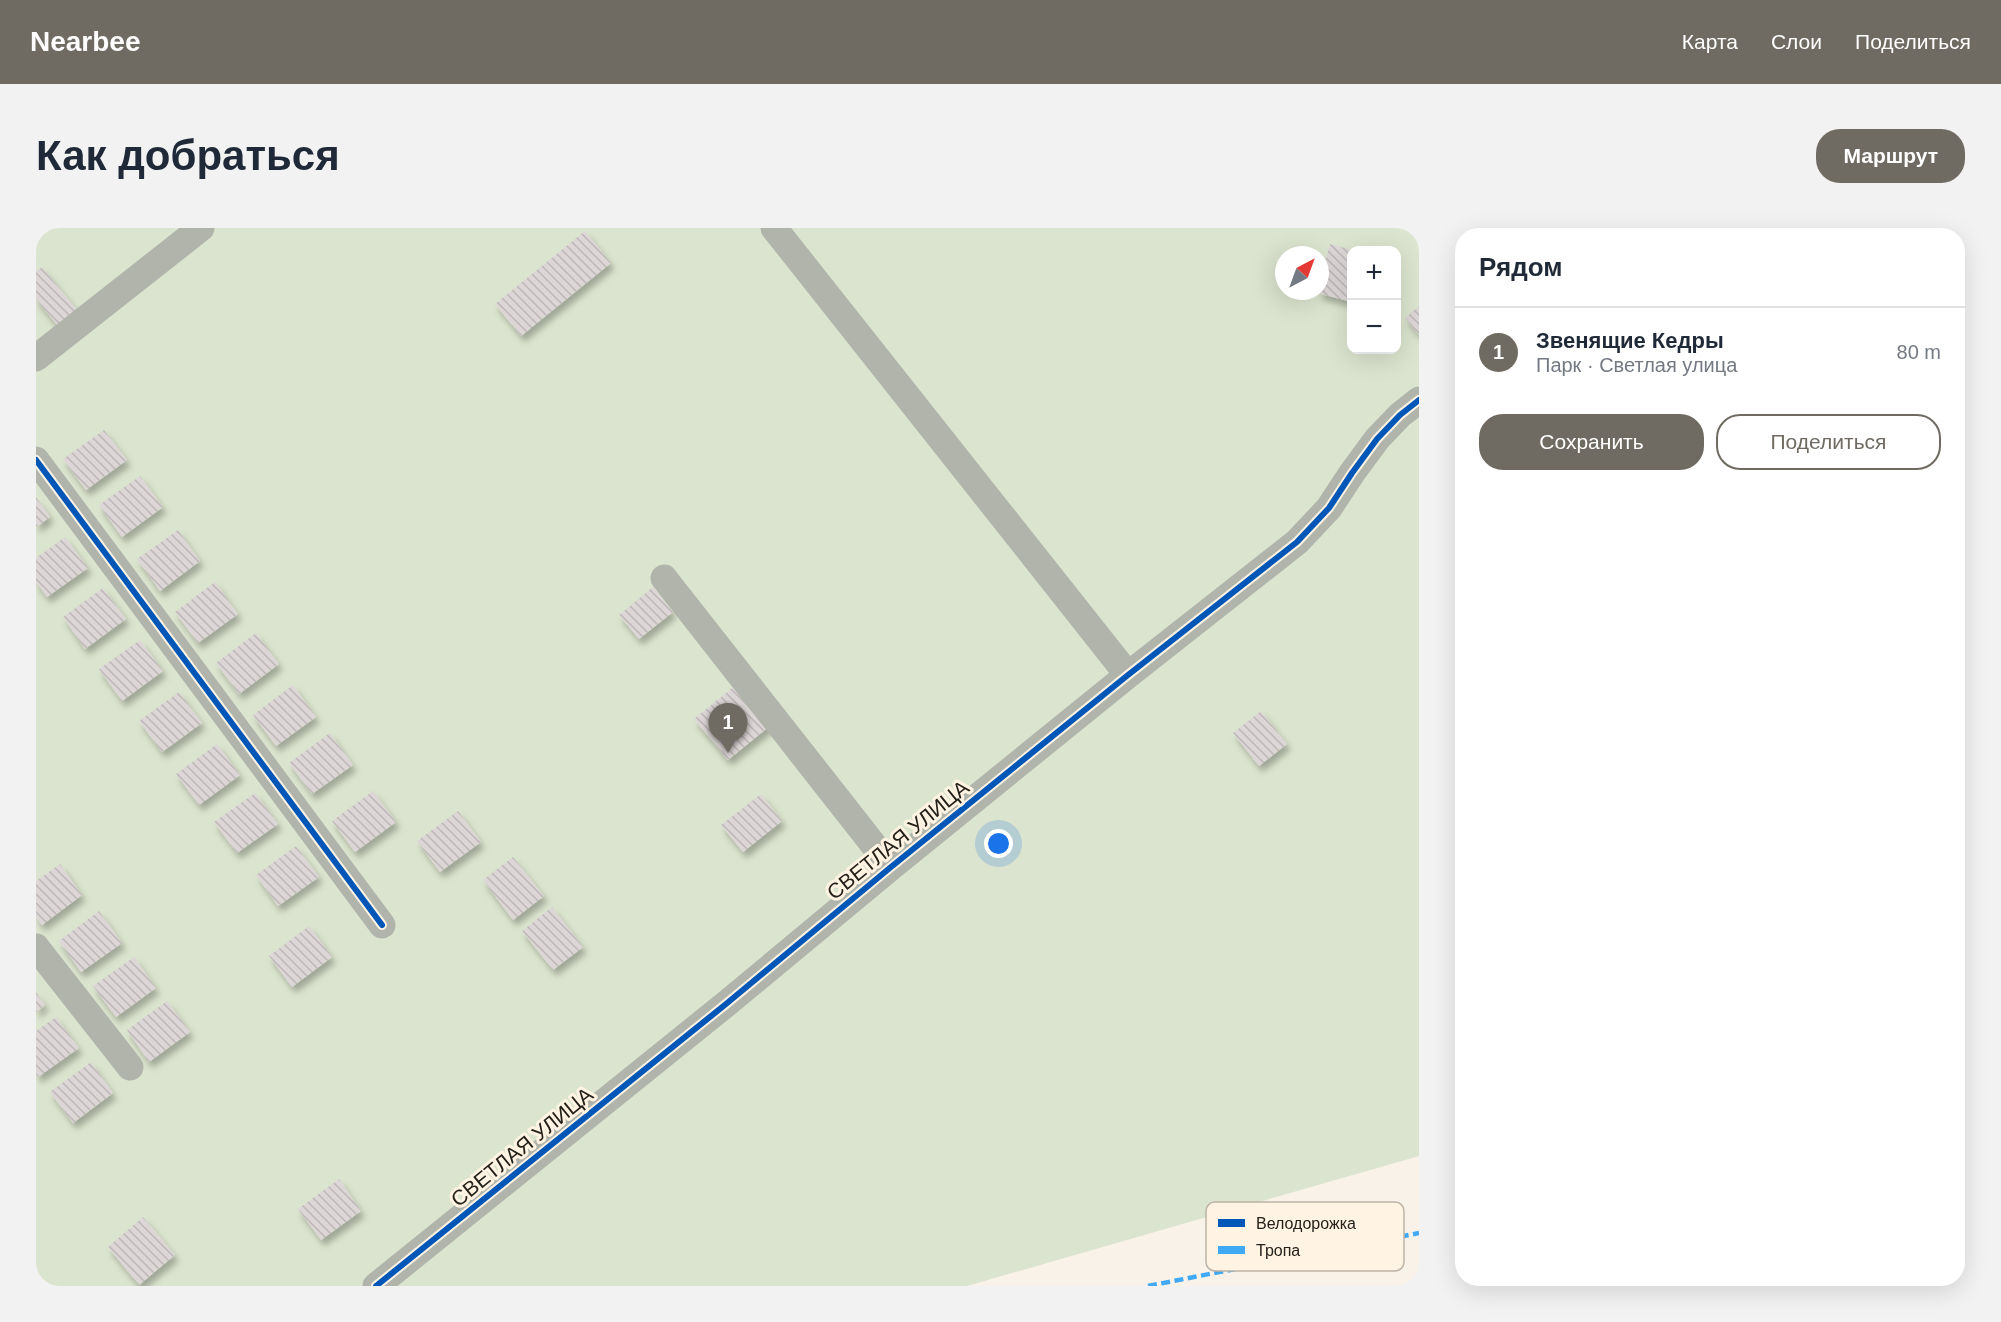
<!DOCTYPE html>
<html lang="ru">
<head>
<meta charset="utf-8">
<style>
  body { margin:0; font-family:Helvetica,sans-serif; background:#f2f2f3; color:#1f2937 }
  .controls { position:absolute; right:18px; top:18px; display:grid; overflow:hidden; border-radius:12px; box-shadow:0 6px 24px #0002 }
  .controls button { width:54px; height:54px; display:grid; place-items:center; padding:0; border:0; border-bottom:2px solid #e0e1e3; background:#fff; color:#1f2937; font:30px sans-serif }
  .compass { position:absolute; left:1239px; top:18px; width:54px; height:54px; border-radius:50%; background:#fff; box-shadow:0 6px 24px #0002; rotate:41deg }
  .you { position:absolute; left:963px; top:616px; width:21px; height:21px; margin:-15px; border:4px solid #fff; border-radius:50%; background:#1a73e8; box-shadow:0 0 0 9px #1a73e833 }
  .badge { display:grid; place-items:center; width:39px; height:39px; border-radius:50%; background:#6f6a62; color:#fff; font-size:20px; font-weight:700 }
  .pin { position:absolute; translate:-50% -50px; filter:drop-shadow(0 2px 3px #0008) }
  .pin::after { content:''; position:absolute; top:32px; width:21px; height:18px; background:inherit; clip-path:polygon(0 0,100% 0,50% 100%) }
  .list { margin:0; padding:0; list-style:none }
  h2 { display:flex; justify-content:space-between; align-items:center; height:78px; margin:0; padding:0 24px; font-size:26px }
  h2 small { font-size:20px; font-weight:400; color:#747a83 }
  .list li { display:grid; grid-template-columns:39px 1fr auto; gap:18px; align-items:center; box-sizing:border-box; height:90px; padding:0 24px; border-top:2px solid #e0e1e3 }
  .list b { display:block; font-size:22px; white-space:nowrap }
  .list p { margin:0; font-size:20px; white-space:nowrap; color:#747a83 }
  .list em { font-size:20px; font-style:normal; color:#747a83 }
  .actions { display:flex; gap:12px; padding:18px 24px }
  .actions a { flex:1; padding:14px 0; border:2px solid #6f6a62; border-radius:24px; text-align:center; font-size:21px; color:#6f6a62 }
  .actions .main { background:#6f6a62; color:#fff }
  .map { position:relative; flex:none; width:1383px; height:1058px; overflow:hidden; border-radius:24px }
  header { display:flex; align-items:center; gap:36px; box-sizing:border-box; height:84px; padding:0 30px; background:#6f6a62; color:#fff }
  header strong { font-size:28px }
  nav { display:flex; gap:33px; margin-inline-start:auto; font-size:21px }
  .intro { display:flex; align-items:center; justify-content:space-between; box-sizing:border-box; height:144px; padding:0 36px }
  h1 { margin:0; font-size:42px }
  .button { padding:15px 27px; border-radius:24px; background:#6f6a62; color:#fff; font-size:21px; font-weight:700 }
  main { display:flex; gap:36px; padding:0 36px }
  aside { flex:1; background:#fff; border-radius:24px; box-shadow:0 6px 24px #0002 }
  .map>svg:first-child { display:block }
  .garden { fill:#dbe4ce; fill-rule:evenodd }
  .building { fill:url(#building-back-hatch); filter:url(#shadow) }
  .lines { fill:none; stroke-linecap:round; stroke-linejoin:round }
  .street { stroke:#b0b4ab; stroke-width:27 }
  .quiet { stroke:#3fa9f5; stroke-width:4.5; stroke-dasharray:9 4.5; stroke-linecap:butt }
  .cycleway-casing { stroke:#fff3e3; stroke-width:10 }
  .cycleway { stroke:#0057b8; stroke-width:6 }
  .labels { text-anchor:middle; stroke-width:6; stroke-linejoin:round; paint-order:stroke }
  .street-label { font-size:21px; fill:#24201a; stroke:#fff3e3 }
  .key { fill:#fff3e3; stroke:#bdb4a7; stroke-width:1.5 }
  .key-label { font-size:16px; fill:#24201a }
</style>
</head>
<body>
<header>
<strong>Nearbee</strong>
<nav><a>Карта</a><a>Слои</a><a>Поделиться</a></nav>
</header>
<div class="intro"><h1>Как добраться</h1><a class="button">Маршрут</a></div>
<main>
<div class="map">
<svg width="1383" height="1058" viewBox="0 0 1383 1058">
  <defs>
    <pattern id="building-back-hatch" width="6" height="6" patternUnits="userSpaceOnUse" patternTransform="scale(1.5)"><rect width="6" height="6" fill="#dcd7d6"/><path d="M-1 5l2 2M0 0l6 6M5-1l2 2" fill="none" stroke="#bdb8b7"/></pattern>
    <filter id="shadow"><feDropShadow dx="3.5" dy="6" stdDeviation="3" flood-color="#0004"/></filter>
  </defs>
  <rect width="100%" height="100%" fill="#f9f2e9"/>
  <path class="garden" d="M 0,0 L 1383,0 L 1383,928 L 931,1058 L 0,1058 ZM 1316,22 L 1360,22 L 1360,122 L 1316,122 ZM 1248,27 L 1284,27 L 1284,63 L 1248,63 Z"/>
  <path class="building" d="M 549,3 L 575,35 L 485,108 L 459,76 Z
    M 1294,16 L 1316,22 L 1316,74 L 1281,65 L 1284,63 L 1284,53 Z
    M 6,39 L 41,82 L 22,98 L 0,71 L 0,44 Z
    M 1383,78 L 1383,107 L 1369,90 Z
    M 68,202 L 91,232 L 50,262 L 27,231 Z
    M 104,248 L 127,279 L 86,309 L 63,277 Z
    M 0,269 L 14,289 L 0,299 Z
    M 142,302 L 164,333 L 124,363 L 101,331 Z
    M 29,309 L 52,340 L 11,369 L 0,354 L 0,330 Z
    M 179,354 L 202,386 L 162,415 L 139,384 Z
    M 617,359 L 637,384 L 603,411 L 583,387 Z
    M 67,360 L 90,391 L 49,421 L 27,389 Z
    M 220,405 L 243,436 L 203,466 L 180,435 Z
    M 104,412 L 127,443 L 86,473 L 63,441 Z
    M 706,452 L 740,493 L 692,532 L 658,491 Z
    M 257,457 L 280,489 L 240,518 L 217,487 Z
    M 143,464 L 166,495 L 126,524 L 103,493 Z
    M 1225,483 L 1251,516 L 1223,538 L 1197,505 Z
    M 294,505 L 317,537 L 276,566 L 253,535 Z
    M 181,516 L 204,547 L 163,577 L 140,546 Z
    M 337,563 L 360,594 L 319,624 L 296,593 Z
    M 219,565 L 242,596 L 201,625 L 178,594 Z
    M 725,566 L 746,593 L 707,624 L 685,597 Z
    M 422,583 L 445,614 L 404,644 L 381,613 Z
    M 260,618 L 283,649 L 242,678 L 220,647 Z
    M 477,629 L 508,668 L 477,692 L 447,652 Z
    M 24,636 L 46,667 L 6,697 L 0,689 L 0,653 Z
    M 516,679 L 547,719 L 517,742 L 486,703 Z
    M 63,683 L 86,715 L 45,744 L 23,713 Z
    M 273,698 L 296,729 L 256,759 L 233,728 Z
    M 98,729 L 120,760 L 80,789 L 57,758 Z
    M 0,764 L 9,777 L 0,784 Z
    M 131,773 L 154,804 L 113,834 L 91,802 Z
    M 20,789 L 43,820 L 2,849 L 0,846 L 0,803 Z
    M 55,834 L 77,865 L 37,895 L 14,864 Z
    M 303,951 L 325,983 L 285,1012 L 262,981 Z
    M 107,989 L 139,1027 L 103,1057 L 72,1019 Z"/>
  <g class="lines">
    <path class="street" d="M 738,0 L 1092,447
      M 0,130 L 165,0
      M 0,232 L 346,697
      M 628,350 L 855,639
      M 0,719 L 94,839
      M 340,1058 L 690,776 L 855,639 L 1092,447 L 1261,314 L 1293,280 L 1316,245 L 1341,211 L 1364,187 L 1383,172"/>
    <path class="quiet" d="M 1112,1058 L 1383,1005"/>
    <g class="cycleway-casing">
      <path id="cycleway" d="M 0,232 L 346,697
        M 340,1058 L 690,776 L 855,639 L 1092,447 L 1261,314 L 1293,280 L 1316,245 L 1341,211 L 1364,187 L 1383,172"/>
    </g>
    <use href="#cycleway" class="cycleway"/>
  </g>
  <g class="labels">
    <g class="street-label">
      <text transform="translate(862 612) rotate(-39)" y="7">СВЕТЛАЯ УЛИЦА</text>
      <text transform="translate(486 919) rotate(-39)" y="7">СВЕТЛАЯ УЛИЦА</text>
    </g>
  </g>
  <rect x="1170" y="974" width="198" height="69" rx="9" class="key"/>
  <rect x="1182" y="991" width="27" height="8" fill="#0057b8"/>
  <rect x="1182" y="1018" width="27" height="8" fill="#3fa9f5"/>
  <g class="key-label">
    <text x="1220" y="1001">Велодорожка</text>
    <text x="1220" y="1028">Тропа</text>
  </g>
</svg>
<div class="controls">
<button>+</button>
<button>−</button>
</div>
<svg class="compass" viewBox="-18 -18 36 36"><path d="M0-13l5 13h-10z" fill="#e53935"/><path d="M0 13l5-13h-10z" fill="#747a83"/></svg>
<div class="you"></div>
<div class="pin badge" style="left:692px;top:525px">1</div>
</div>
<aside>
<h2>Рядом<small></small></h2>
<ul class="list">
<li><span class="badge">1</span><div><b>Звенящие Кедры</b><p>Парк · Светлая улица</p></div><em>80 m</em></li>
</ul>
<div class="actions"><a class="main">Сохранить</a><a>Поделиться</a></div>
</aside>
</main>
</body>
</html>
